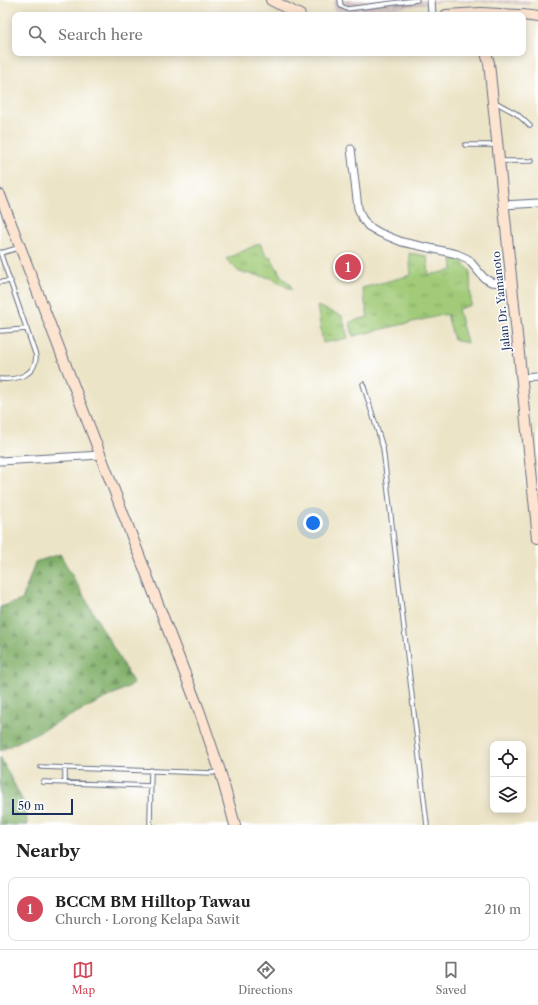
<!DOCTYPE html>
<html lang="en">
<head>
<meta charset="utf-8">
<style>
  body { margin:0; font-family:"Libre Caslon Text",serif; background:#f6f6f6; color:#222 }
  .controls { position:absolute; right:12px; bottom:12px; display:grid; overflow:hidden; border-radius:8px; box-shadow:0 2px 10px #0003 }
  .controls button { width:36px; height:36px; display:grid; place-items:center; padding:0; border:0; border-bottom:1px solid #e0e0e0; background:#fff; color:#222; font:20px sans-serif }
  .scale { position:absolute; left:12px; bottom:10px; width:61px; box-sizing:border-box; padding-left:4px; border:2px solid #1b2f5e; border-top:0; font-size:11px; line-height:14px; white-space:nowrap; color:#1b2f5e; -webkit-text-stroke:3px #fff; paint-order:stroke }
  .you { position:absolute; left:313px; top:523px; width:14px; height:14px; margin:-10px; border:3px solid #fff; border-radius:50%; background:#1a73e8; box-shadow:0 0 0 6px #1a73e833 }
  .badge { display:grid; place-items:center; width:26px; height:26px; border-radius:50%; background:#d1495b; color:#fff; font-size:13px; font-weight:700 }
  .pin { position:absolute; translate:-50% -50%; border:2px solid #fff; box-shadow:0 1px 4px #0006 }
  .list { margin:0; padding:0; list-style:none }
  h2 { display:flex; justify-content:space-between; align-items:center; height:52px; margin:0; padding:0 16px; font-size:17px }
  h2 small { font-size:13px; font-weight:400; color:#767676 }
  .list li { display:grid; grid-template-columns:26px 1fr auto; gap:12px; align-items:center; box-sizing:border-box; height:64px; margin:0 8px 8px; padding:0 8px; border:1px solid #e0e0e0; border-radius:8px }
  .list b { display:block; font-size:15px; white-space:nowrap }
  .list p { margin:0; font-size:13px; white-space:nowrap; color:#767676 }
  .list em { font-size:13px; font-style:normal; color:#767676 }
  .icon { flex:none; width:22px; height:22px; fill:none; stroke:currentColor; stroke-width:2; stroke-linecap:round; stroke-linejoin:round }
  .map { position:relative; flex:none; width:538px; height:825px; overflow:hidden }
  .search { position:absolute; background:#fff; box-shadow:0 2px 10px #0003; left:12px; right:12px; top:12px; height:44px; display:flex; align-items:center; gap:10px; box-sizing:border-box; padding:0 14px; border-radius:8px; color:#767676; font-size:15px }
  .sheet { height:124px; background:#fff }
  nav { display:flex; justify-content:space-around; align-items:center; box-sizing:border-box; height:56px; border-top:1px solid #e0e0e0; background:#fff; font-size:11px; color:#767676 }
  nav a { display:grid; justify-items:center; gap:2px }
  nav .on { color:#d1495b }
  .map>svg:first-child { display:block }
  .industrial { fill:url(#industrial-grid) }
  .grass { fill:url(#grass-tufts); stroke:#5e7d6b }
  .forest { fill:url(#forest-firs); stroke:#4e6f63 }
  .lines { fill:none; stroke-linecap:round; stroke-linejoin:round }
  .lane-casing { stroke:#646e82; stroke-width:5.5 }
  .street-casing { stroke:#646e82; stroke-width:9 }
  .secondary-casing { stroke:#646e82; stroke-width:12 }
  .lane { stroke:#fff; stroke-width:3.5 }
  .street { stroke:#fff; stroke-width:7 }
  .secondary { stroke:#fde4d1; stroke-width:10 }
  .labels { text-anchor:middle; stroke-width:3; stroke-linejoin:round; paint-order:stroke }
  .street-label { font-size:11px; fill:#1b2f5e; stroke:#fff }
</style>
</head>
<body>
<div class="map">
<svg width="538" height="825" viewBox="0 0 538 825">
  <defs>
    <pattern id="industrial-grid" width="8" height="8" patternUnits="userSpaceOnUse"><rect width="8" height="8" fill="#d1c0bc"/><path d="M0 4h8M4 0v8" fill="none" stroke="#b3a5a4"/></pattern>
    <pattern id="grass-tufts" width="24" height="20" patternUnits="userSpaceOnUse"><rect width="24" height="20" fill="#a1cb78"/><path d="M3 7l-1-3M5 7V3M7 7l1-3M15 17l-1-3M17 17v-4M19 17l1-3" fill="none" stroke="#82a566"/></pattern>
    <pattern id="forest-firs" width="22" height="20" patternUnits="userSpaceOnUse"><rect width="22" height="20" fill="#80af68"/><path d="M5 1l3.5 6h-7zM16 11l3.5 6h-7z" fill="#688f59"/></pattern>
  </defs>
  <rect width="100%" height="100%" fill="#fff"/>
  <filter id="ink" filterUnits="userSpaceOnUse"><feTurbulence type="fractalNoise" baseFrequency=".025" numOctaves="2"/><feDisplacementMap in="SourceGraphic" scale="8" xChannelSelector="R" yChannelSelector="G"/><feConvolveMatrix kernelMatrix="1 2 1 2 8 2 1 2 1" color-interpolation-filters="sRGB"/></filter>
  <filter id="wash" filterUnits="userSpaceOnUse"><feTurbulence type="fractalNoise" baseFrequency=".012" numOctaves="4" result="noise"/><feDisplacementMap in="SourceGraphic" scale="16" xChannelSelector="R" yChannelSelector="G"/><feGaussianBlur stdDeviation="0.9" result="paint"/><feColorMatrix in="noise" values="0 0 0 0 0 0 0 0 0 0 0 0 0 0 0 0 0 1.4 0 .05"/><feComposite in="paint" operator="in"/></filter>
  <g filter="url(#wash)">
    <rect width="100%" height="100%" fill="#ece4c6"/>
    <path class="industrial" d="M 333,0 L 530,0 L 530,5 L 481,2 L 443,2 L 360,13 L 334,11 Z"/>
    <path class="grass" d="M 260,243 L 266,256 L 271,257 L 281,276 L 290,284 L 292,290 L 271,278 L 239,272 L 226,259 Z
      M 409,253 L 427,256 L 429,275 L 453,270 L 452,259 L 460,260 L 470,270 L 471,305 L 458,309 L 467,343 L 454,340 L 447,314 L 353,336 L 350,322 L 368,317 L 362,288 L 411,275 Z
      M 317,306 L 342,316 L 348,338 L 323,343 Z"/>
    <path class="forest" d="M 60,554 L 134,684 L 0,751 L 0,607 L 22,600 L 35,562 Z
      M 0,757 L 24,803 L 28,825 L 0,825 Z"/>
  </g>
  <g filter="url(#ink)">
    <g class="lines">
      <g class="lane-casing">
        <path id="lane" d="M 340,0 L 341,6 L 347,9 L 417,0
          M 495,102 L 517,114 L 530,126
          M 465,145 L 496,145
          M 500,161 L 532,161
          M 0,252 L 36,356 C 36,376 16,380 0,379
          M 1,253 L 18,248
          M 0,282 L 11,281
          M 0,331 L 27,329
          M 363,384 L 383,448 L 427,825
          M 41,767 L 212,773 L 219,771
          M 43,782 L 151,786
          M 65,783 L 65,768
          M 150,825 L 151,770"/>
      </g>
      <g class="street-casing">
        <path id="street" d="M 431,0 L 432,15
          M 351,149 L 358,208 L 362,218 L 368,226 L 380,233 L 402,242 L 457,254 L 468,259 L 484,278 L 491,282 L 512,284
          M 503,205 L 538,203
          M 521,378 L 538,377
          M 0,461 L 101,455"/>
      </g>
      <g class="secondary-casing">
        <path id="secondary" d="M 271,0 L 300,15
          M 446,15 L 481,13 L 519,15
          M 523,15 L 538,17
          M 486,53 L 489,63 L 538,538
          M 0,195 L 199,710 L 220,771 L 235,825"/>
      </g>
      <use href="#lane" class="lane"/>
      <use href="#street" class="street"/>
      <use href="#secondary" class="secondary"/>
    </g>
  </g>
  <g class="labels">
    <g class="street-label">
      <text transform="translate(501 301) rotate(-96)" y="4">Jalan Dr. Yamanoto</text>
    </g>
  </g>
</svg>
<div class="controls">
<button><svg class="icon" aria-label="locate" viewBox="0 0 24 24"><circle cx="12" cy="12" r="6"/><path d="M12 2v4M12 18v4M2 12h4M18 12h4"/></svg></button>
<button><svg class="icon" aria-label="layers" viewBox="0 0 24 24"><path d="M12 4l9 5-9 5-9-5zM3 14l9 5 9-5"/></svg></button>
</div>
<div class="scale">50 m</div>
<div class="you"></div>
<div class="pin badge" style="left:348px;top:267px">1</div>
<div class="search"><svg class="icon" aria-label="search" viewBox="0 0 24 24"><circle cx="10" cy="10" r="6"/><path d="M15 15l6 6"/></svg>Search here</div>
</div>
<section class="sheet">
<h2>Nearby<small></small></h2>
<ul class="list">
<li><span class="badge">1</span><div><b>BCCM BM Hilltop Tawau</b><p>Church · Lorong Kelapa Sawit</p></div><em>210 m</em></li>
</ul>
</section>
<nav>
<a class="on"><svg class="icon" aria-label="map" viewBox="0 0 24 24"><path d="M3 6l6-2 6 2 6-2v14l-6 2-6-2-6 2zM9 4v14M15 6v14"/></svg>Map</a>
<a><svg class="icon" aria-label="directions" viewBox="0 0 24 24"><path d="M12 3l9 9-9 9-9-9zM9 14v-3h6M13 9l2 2-2 2"/></svg>Directions</a>
<a><svg class="icon" aria-label="saved" viewBox="0 0 24 24"><path d="M7 4h10v16l-5-4-5 4z"/></svg>Saved</a>
</nav>
</body>
</html>
